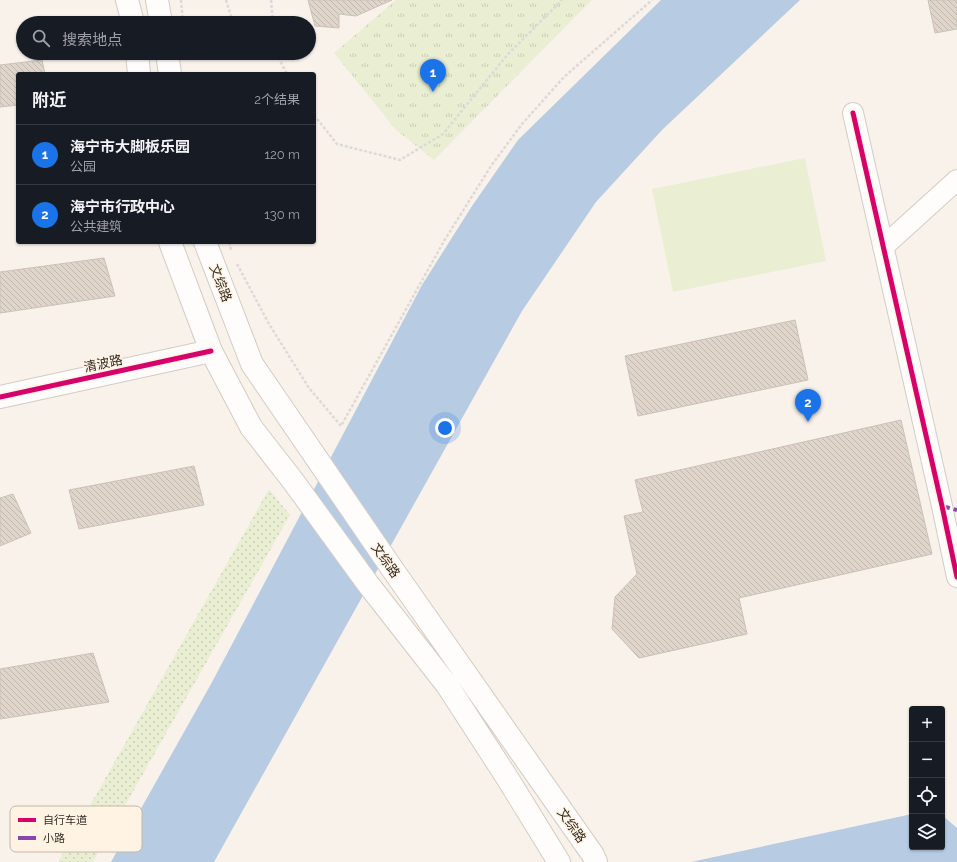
<!DOCTYPE html>
<html lang="zh">
<head>
<meta charset="utf-8">
<style>
  body { margin:0; font-family:Raleway,"Noto Sans SC",sans-serif; background:#20242c; color:#f1f3f6 }
  .controls { position:absolute; right:12px; bottom:12px; display:grid; overflow:hidden; border-radius:4px; box-shadow:0 1px 3px #0004 }
  .controls button { width:36px; height:36px; display:grid; place-items:center; padding:0; border:0; border-bottom:1px solid #363941; background:#171b24; color:#f1f3f6; font:20px sans-serif }
  .you { position:absolute; left:445px; top:428px; width:14px; height:14px; margin:-10px; border:3px solid #fff; border-radius:50%; background:#1a73e8; box-shadow:0 0 0 6px #1a73e833 }
  .badge { display:grid; place-items:center; width:26px; height:26px; border-radius:50%; background:#1a73e8; color:#fff; font-size:13px; font-weight:700 }
  .pin { position:absolute; translate:-50% -33px; filter:drop-shadow(0 1px 2px #0008) }
  .pin::after { content:''; position:absolute; top:21px; width:14px; height:12px; background:inherit; clip-path:polygon(0 0,100% 0,50% 100%) }
  .list { margin:0; padding:0; list-style:none }
  h2 { display:flex; justify-content:space-between; align-items:center; height:52px; margin:0; padding:0 16px; font-size:17px }
  h2 small { font-size:13px; font-weight:400; color:#9ea1a6 }
  .list li { display:grid; grid-template-columns:26px 1fr auto; gap:12px; align-items:center; box-sizing:border-box; height:60px; padding:0 16px; border-top:1px solid #363941 }
  .list b { display:block; font-size:15px; white-space:nowrap }
  .list p { margin:0; font-size:13px; white-space:nowrap; color:#9ea1a6 }
  .list em { font-size:13px; font-style:normal; color:#9ea1a6 }
  .icon { flex:none; width:22px; height:22px; fill:none; stroke:currentColor; stroke-width:2; stroke-linecap:round; stroke-linejoin:round }
  .map { position:relative; flex:none; width:957px; height:862px; overflow:hidden }
  .search { position:absolute; background:#171b24; box-shadow:0 1px 3px #0004; left:16px; top:16px; width:300px; height:44px; display:flex; align-items:center; gap:10px; box-sizing:border-box; padding:0 14px; border-radius:22px; color:#9ea1a6; font-size:15px }
  .panel { position:absolute; background:#171b24; box-shadow:0 1px 3px #0004; left:16px; top:72px; width:300px; height:172px; border-radius:4px }
  .map>svg:first-child { display:block }
  .grass { fill:url(#grass-dots) }
  .park { fill:url(#park-tufts) }
  .pitch { fill:#eaefd4 }
  .water { fill:#b7cbe2 }
  .building { fill:url(#building-back-hatch); stroke:#c9c2ba }
  .lines { fill:none; stroke-linecap:round; stroke-linejoin:round }
  .minor-casing { stroke:#d3ccc4; stroke-width:22 }
  .tertiary-casing { stroke:#d3ccc4; stroke-width:24 }
  .secondary-casing { stroke:#d3ccc4; stroke-width:24 }
  .path { stroke:#dcdad7; stroke-width:2.5; stroke-dasharray:3 2; stroke-linecap:butt }
  .minor { stroke:#fefdfc; stroke-width:20 }
  .tertiary { stroke:#fefdfc; stroke-width:22 }
  .secondary { stroke:#fefdfc; stroke-width:22 }
  .quiet { stroke:#8e44ad; stroke-width:4; stroke-dasharray:8 4; stroke-linecap:butt }
  .cycleway-casing { stroke:#fff3e4; stroke-width:8 }
  .cycleway { stroke:#d6006c; stroke-width:5 }
  .labels { text-anchor:middle; stroke-width:3; stroke-linejoin:round; paint-order:stroke }
  .street-label { font-size:13px; fill:#342c23; stroke:#fff3e4 }
  .key { fill:#fff3e4; stroke:#c2b7aa; stroke-width:1 }
  .key-label { font-size:11px; fill:#342c23 }
</style>
</head>
<body>
<div class="map">
<svg width="957" height="862" viewBox="0 0 957 862">
  <defs>
    <pattern id="grass-dots" width="8" height="8" patternUnits="userSpaceOnUse"><rect width="8" height="8" fill="#eaefd4"/><path d="M2 2h.1M6 6h.1" fill="none" stroke="#c9cdb6" stroke-width="1.8" stroke-linecap="round"/></pattern>
    <pattern id="park-tufts" width="24" height="20" patternUnits="userSpaceOnUse"><rect width="24" height="20" fill="#eaefd4"/><path d="M3 7l-1-3M5 7V3M7 7l1-3M15 17l-1-3M17 17v-4M19 17l1-3" fill="none" stroke="#c9cdb6"/></pattern>
    <pattern id="building-back-hatch" width="6" height="6" patternUnits="userSpaceOnUse"><rect width="6" height="6" fill="#dfd5ca"/><path d="M-1 5l2 2M0 0l6 6M5-1l2 2" fill="none" stroke="#c0b7ad"/></pattern>
  </defs>
  <rect width="100%" height="100%" fill="#f9f2ea"/>
  <path class="grass" d="M 269,489 L 290,515 L 93,862 L 58,862 Z"/>
  <path class="park" d="M 396,0 L 592,0 L 434,160 L 396,130 L 334,53 Z"/>
  <path class="pitch" d="M 805,158 L 826,261 L 673,292 L 652,189 Z"/>
  <path class="water" d="M 661,0 L 800,0 L 662,130 L 596,202 L 522,311 L 214,862 L 111,862 L 211,684 L 422,285 L 472,206 L 518,140 Z
    M 912,814 L 912,847 L 942,847 L 942,815 L 957,828 L 957,862 L 691,862 Z"/>
  <path class="building" d="M 308,0 L 392,0 L 356,16 L 339,14 L 339,28 L 315,26 Z
    M 928,0 L 957,0 L 957,29 L 935,33 Z
    M 42,60 L 45,74 L 18,74 L 18,105 L 0,107 L 0,65 Z
    M 104,258 L 115,296 L 0,313 L 0,272 Z
    M 795,320 L 808,380 L 638,416 L 625,356 Z
    M 901,420 L 932,554 L 739,598 L 747,634 L 639,658 L 612,629 L 615,597 L 637,574 L 624,516 L 643,512 L 635,480 Z
    M 194,466 L 204,505 L 79,529 L 69,490 Z
    M 13,494 L 31,533 L 0,546 L 0,498 Z
    M 93,653 L 109,702 L 0,719 L 0,669 Z"/>
  <g class="lines">
    <g class="minor-casing">
      <path id="minor" d="M 853,113 L 942,506 L 957,577
        M 883,247 L 957,180"/>
    </g>
    <g class="tertiary-casing">
      <path id="tertiary" d="M 0,397 L 211,351"/>
    </g>
    <g class="secondary-casing">
      <path id="secondary" d="M 127,0 L 133,23
        M 157,0 L 161,23
        M 137,53 L 139,74
        M 167,53 L 170,74
        M 170,242 L 211,351 L 251,427 L 293,481 L 368,584 L 447,685 L 506,776 L 559,862
        M 205,242 L 252,364 L 393,570 L 593,855 L 596,862"/>
    </g>
    <path class="path" d="M 181,0 L 183,23
      M 226,0 L 233,23
      M 271,0 L 273,23
      M 241,53 L 242,54 L 256,53
      M 276,53 L 287,74
      M 314,115 L 337,144 L 400,160 L 443,134 L 508,54 L 562,0
      M 229,242 L 231,250
      M 237,264 L 269,324 L 309,388 L 341,426 L 444,241 L 491,166 L 522,124 L 564,77 L 652,0"/>
    <use href="#minor" class="minor"/>
    <use href="#tertiary" class="tertiary"/>
    <use href="#secondary" class="secondary"/>
    <path class="quiet" d="M 942,506 L 957,510"/>
    <g class="cycleway-casing">
      <path id="cycleway" d="M 853,113 L 942,506 L 957,577
        M 0,397 L 211,351"/>
    </g>
    <use href="#cycleway" class="cycleway"/>
  </g>
  <g class="labels">
    <g class="street-label">
      <text transform="translate(221 283) rotate(69)" y="5">文综路</text>
      <text transform="translate(103 363) rotate(-12)" y="5">清波路</text>
      <text transform="translate(386 560) rotate(55)" y="5">文综路</text>
      <text transform="translate(572 825) rotate(55)" y="5">文综路</text>
    </g>
  </g>
  <rect x="10" y="806" width="132" height="46" rx="6" class="key"/>
  <rect x="18" y="818" width="18" height="4" fill="#d6006c"/>
  <rect x="18" y="836" width="18" height="4" fill="#8e44ad"/>
  <g class="key-label">
    <text x="43" y="824">自行车道</text>
    <text x="43" y="842">小路</text>
  </g>
</svg>
<div class="controls">
<button>+</button>
<button>−</button>
<button><svg class="icon" aria-label="locate" viewBox="0 0 24 24"><circle cx="12" cy="12" r="6"/><path d="M12 2v4M12 18v4M2 12h4M18 12h4"/></svg></button>
<button><svg class="icon" aria-label="layers" viewBox="0 0 24 24"><path d="M12 4l9 5-9 5-9-5zM3 14l9 5 9-5"/></svg></button>
</div>
<div class="you"></div>
<div class="pin badge" style="left:433px;top:92px">1</div>
<div class="pin badge" style="left:808px;top:422px">2</div>
<div class="search"><svg class="icon" aria-label="search" viewBox="0 0 24 24"><circle cx="10" cy="10" r="6"/><path d="M15 15l6 6"/></svg>搜索地点</div>
<section class="panel">
<h2>附近<small>2个结果</small></h2>
<ul class="list">
<li><span class="badge">1</span><div><b>海宁市大脚板乐园</b><p>公园</p></div><em>120 m</em></li>
<li><span class="badge">2</span><div><b>海宁市行政中心</b><p>公共建筑</p></div><em>130 m</em></li>
</ul>
</section>
</div>
</body>
</html>
